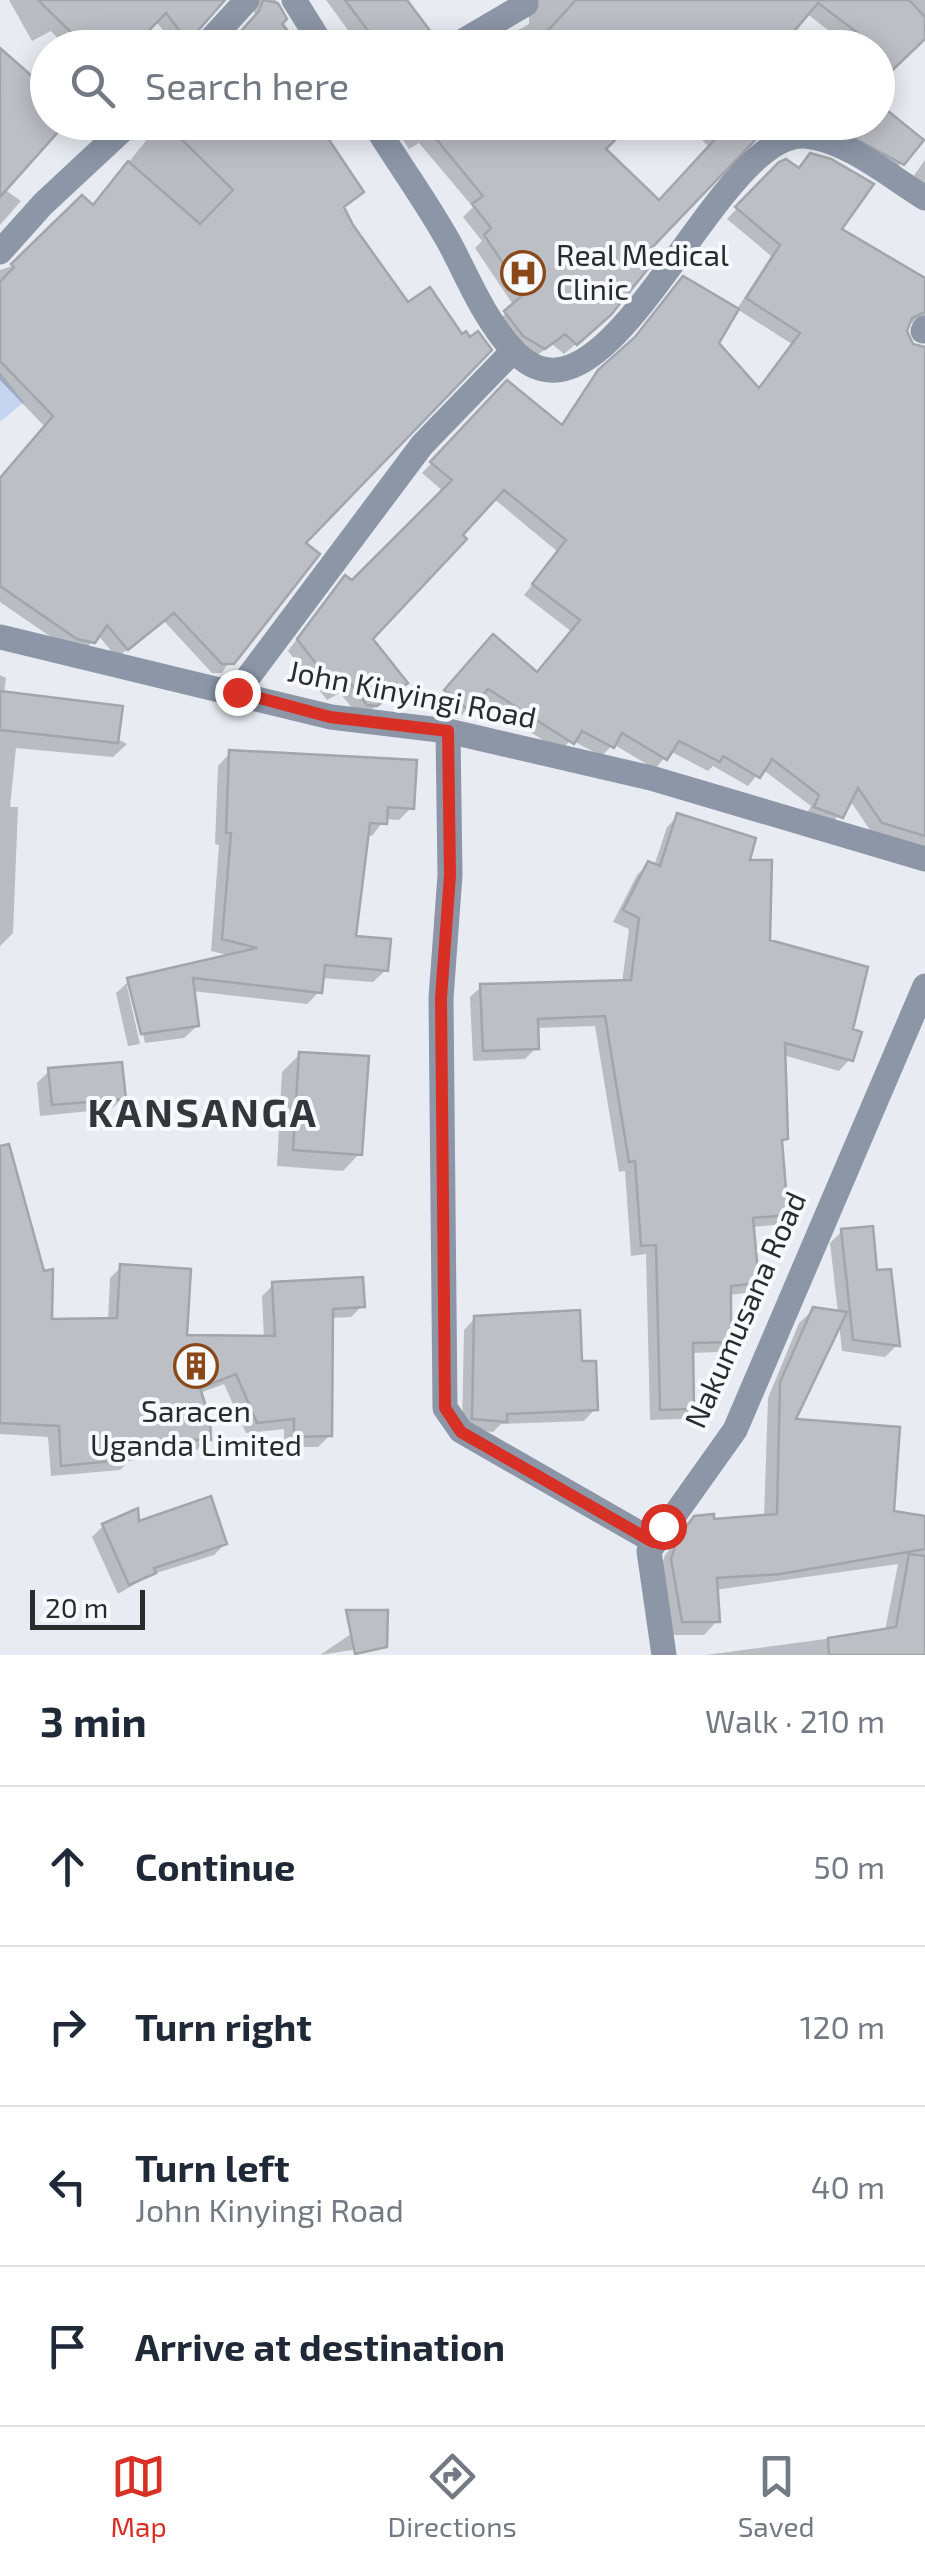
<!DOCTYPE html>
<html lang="en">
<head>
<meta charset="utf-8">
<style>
  body { margin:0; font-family:"Exo 2",sans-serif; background:#f6f6f7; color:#1f2937 }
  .scale { position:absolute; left:30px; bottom:25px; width:115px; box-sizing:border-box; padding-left:10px; border:5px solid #2a2b2d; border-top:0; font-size:28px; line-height:35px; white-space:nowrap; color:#2a2b2d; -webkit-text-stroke:8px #f6f9fe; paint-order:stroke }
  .stop { position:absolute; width:30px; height:30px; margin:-22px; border:8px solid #d93025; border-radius:50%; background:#fff }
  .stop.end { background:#d93025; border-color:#fff; box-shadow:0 2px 10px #0008 }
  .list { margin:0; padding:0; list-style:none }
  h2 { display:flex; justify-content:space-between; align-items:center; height:130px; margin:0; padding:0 40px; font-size:42px }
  h2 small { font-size:32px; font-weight:400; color:#747a83 }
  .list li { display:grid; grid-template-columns:65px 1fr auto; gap:30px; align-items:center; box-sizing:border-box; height:160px; padding:0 40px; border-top:2px solid #e0e1e3 }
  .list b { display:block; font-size:38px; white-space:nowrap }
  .list p { margin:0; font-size:32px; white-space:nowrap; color:#747a83 }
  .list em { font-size:32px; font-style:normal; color:#747a83 }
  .icon { flex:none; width:55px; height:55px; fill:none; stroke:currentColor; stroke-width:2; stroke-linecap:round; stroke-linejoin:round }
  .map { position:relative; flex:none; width:925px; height:1655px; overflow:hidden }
  .search { position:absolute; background:#fff; box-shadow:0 5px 25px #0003; left:30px; right:30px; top:30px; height:110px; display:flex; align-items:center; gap:25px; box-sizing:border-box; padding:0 35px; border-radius:55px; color:#747a83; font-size:38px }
  .sheet { height:770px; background:#fff }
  nav { display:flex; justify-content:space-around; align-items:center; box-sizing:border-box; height:140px; border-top:2px solid #e0e1e3; background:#fff; font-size:28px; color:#747a83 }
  nav a { display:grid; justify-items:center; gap:5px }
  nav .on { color:#d93025 }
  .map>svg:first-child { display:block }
  .green { fill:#c6d5ef }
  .shadow { fill:#0003 }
  .building { fill:#bcbfc5; stroke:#a2a6ab; stroke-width:2.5 }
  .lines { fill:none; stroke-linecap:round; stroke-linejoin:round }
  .street { stroke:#8c96a7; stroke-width:25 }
  .route { stroke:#d93025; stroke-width:12 }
  .labels { text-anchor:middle; stroke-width:8; stroke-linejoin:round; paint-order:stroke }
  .poi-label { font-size:30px; fill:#2a2b2d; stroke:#f6f9fe; text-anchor:start }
  .street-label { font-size:30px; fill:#2a2b2d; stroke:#f6f9fe }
  .district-label { font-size:40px; font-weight:bold; letter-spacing:2.5px; fill:#33363a; stroke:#f6f9fe }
</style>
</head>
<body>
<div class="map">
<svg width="925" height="1655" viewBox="0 0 925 1655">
  <rect width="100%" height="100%" fill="#e8ecf2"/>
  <path class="green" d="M 0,372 L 24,402 L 1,421 L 0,420 Z"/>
  <path class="shadow" d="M 9,0 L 224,0 L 179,48 L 155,21 L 129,48 L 67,48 L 51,31 L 32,41 Z
    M 249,0 L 276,0 L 283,22 L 302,48 L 226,48 L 255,14 Z
    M 326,0 L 404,0 L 435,48 L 361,48 Z
    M 517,0 L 925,0 L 925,37 L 885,74 L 878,68 L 878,48 L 851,48 L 806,13 L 777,48 L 486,48 L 529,24 L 529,6 Z
    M 0,51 L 4,189 L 21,201 L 0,225 Z
    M 878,106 L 921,140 L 890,175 L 821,137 L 832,122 L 878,122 Z
    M 161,122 L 342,208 L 302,543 L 222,673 L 212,673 L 163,620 L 117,658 L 98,635 L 83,652 L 67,648 L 0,602 L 0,479 L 45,427 L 0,380 L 0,270 L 12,266 L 52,222 L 56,225 L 92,208 Z
    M 391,122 L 630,122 L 603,149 L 658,203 L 710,148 L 684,122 L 741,122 L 641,255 L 597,326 L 564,354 L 552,344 L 532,359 L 494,324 L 514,306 L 475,248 L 482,241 L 463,217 L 473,207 L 419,143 L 409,149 Z
    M 810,156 L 839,229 L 925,281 L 925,326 L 907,322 L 906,338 L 914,347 L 925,348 L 925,848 L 872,833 L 849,799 L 830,827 L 805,817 L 811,806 L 762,769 L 748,786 L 713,766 L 708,771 L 670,751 L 655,769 L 613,744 L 602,756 L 571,740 L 560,751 L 477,698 L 458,719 L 435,702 L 483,648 L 536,675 L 572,632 L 524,595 L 558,552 L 493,498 L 370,639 L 394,693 L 365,715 L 357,714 L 340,693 L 327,700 L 288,651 L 335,588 L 352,583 L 444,492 L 422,473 L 507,384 L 560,427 L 600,371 L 716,344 L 757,390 L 792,344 L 737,309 L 771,256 L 727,219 L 780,164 L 797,170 Z
    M 925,160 L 925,188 L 912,178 Z
    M 0,675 L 6,678 L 4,694 L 45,699 L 127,744 L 113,757 L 16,748 L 10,807 L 18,807 L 13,933 L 0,946 Z
    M 230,753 L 411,808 L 399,820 L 385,819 L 372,836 L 366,835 L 353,938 L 386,970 L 373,982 L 321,978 L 319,992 L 307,1004 L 192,991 L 197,1026 L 184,1038 L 145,1043 L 132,986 L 127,986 L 140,1044 L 128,1046 L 116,993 L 129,981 L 232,956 L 211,951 L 219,845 L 215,844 L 218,766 Z
    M 678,816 L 746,862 L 768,942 L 850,1031 L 850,1059 L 839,1071 L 783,1055 L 785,1138 L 780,1144 L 786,1214 L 775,1225 L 751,1227 L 757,1282 L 746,1293 L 728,1295 L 729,1341 L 718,1352 L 691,1353 L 692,1408 L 681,1419 L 650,1420 L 646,1254 L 631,1256 L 625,1171 L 619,1172 L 595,1026 L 536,1028 L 536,1048 L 525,1059 L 473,1061 L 470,997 L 482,986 L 622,983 L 629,929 L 613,922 L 637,875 L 648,864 L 654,866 L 667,827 Z
    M 300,1054 L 360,1153 L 343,1171 L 277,1166 L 282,1072 Z
    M 49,1071 L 123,1098 L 111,1109 L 40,1116 L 37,1083 Z
    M 0,1204 L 49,1321 L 108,1321 L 110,1278 L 121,1267 L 185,1338 L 264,1338 L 262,1296 L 273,1285 L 362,1306 L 351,1317 L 330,1318 L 330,1435 L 318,1447 L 284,1447 L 284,1429 L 246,1433 L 224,1384 L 200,1393 L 208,1438 L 197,1450 L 130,1449 L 131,1459 L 120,1470 L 51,1476 L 48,1437 L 0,1434 Z
    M 842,1231 L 875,1272 L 897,1345 L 885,1357 L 842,1351 L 839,1323 L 792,1422 L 891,1513 L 925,1519 L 925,1655 L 706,1655 L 885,1631 L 898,1564 L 715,1590 L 717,1621 L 704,1635 L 669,1635 L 659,1574 L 665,1555 L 695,1518 L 712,1522 L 764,1518 L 768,1398 L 799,1323 L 813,1310 L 838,1313 L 830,1243 Z
    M 475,1318 L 579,1364 L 595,1409 L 584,1421 L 501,1424 L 493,1432 L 462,1429 L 464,1330 Z
    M 137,1524 L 225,1544 L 214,1555 L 150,1575 L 118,1594 L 92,1537 L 103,1526 Z
    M 386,1610 L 384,1645 L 320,1655 Z"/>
  <path class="building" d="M 38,0 L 225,0 L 188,42 L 166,13 L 132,48 L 87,48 Z
    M 263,0 L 278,3 L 287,19 L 282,24 L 301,48 L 226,48 L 259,11 Z
    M 345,0 L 407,0 L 437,40 L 435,48 L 381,48 Z
    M 576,0 L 909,0 L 925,17 L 925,39 L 878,84 L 878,48 L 818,3 L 780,48 L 532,48 Z
    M 0,48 L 48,90 L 48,122 L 67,122 L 0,197 Z
    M 878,103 L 924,140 L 904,165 L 830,125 L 878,122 Z
    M 164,122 L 317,122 L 364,192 L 344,207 L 353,225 L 408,302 L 430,287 L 462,334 L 466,331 L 470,337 L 478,331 L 492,350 L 306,543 L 320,554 L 234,664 L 222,664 L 174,613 L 128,650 L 107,625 L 95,643 L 77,639 L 0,586 L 0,478 L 53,416 L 0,361 L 0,282 L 14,267 L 11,264 L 82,195 L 93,205 L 128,161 L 200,224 L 233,190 Z
    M 422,122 L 633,122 L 606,149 L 659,200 L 731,122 L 740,122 L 757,138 L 645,255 L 655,260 L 611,315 L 577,345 L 565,334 L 545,349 L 523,336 L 504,311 L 524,294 L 484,235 L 491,228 L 472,204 L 483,196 Z
    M 810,153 L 831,159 L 874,184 L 842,229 L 925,278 L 925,312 L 912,318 L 907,331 L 913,344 L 925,347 L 925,836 L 882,823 L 858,788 L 843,818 L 814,807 L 819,795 L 772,759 L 760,778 L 723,756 L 720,762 L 679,741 L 667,760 L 622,733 L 614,748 L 582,731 L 574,744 L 488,689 L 470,711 L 444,690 L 493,634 L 537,672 L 580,620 L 532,584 L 566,540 L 504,490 L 463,535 L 467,539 L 373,639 L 408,683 L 377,706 L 367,705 L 351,684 L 338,692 L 297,639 L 345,575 L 352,580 L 452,480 L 430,462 L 507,380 L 562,425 L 598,370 L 635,337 L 683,276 L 739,309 L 719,343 L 759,388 L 800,333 L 746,298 L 780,245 L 735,207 L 779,162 L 786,159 L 799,168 Z
    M 0,691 L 123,706 L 118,743 L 0,730 Z
    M 229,750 L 417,760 L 414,809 L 388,807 L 387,824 L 370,823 L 356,936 L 391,939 L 388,971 L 325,965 L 322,993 L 193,978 L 199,1026 L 141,1034 L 127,978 L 257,948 L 222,939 L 231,833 L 226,833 Z
    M 677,813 L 756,838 L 750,860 L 772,860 L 770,940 L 868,967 L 853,1029 L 862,1032 L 853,1061 L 785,1043 L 788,1139 L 782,1140 L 788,1215 L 753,1218 L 759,1283 L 731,1286 L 731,1342 L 693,1343 L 694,1409 L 660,1410 L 656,1245 L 641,1246 L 635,1161 L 629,1162 L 605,1016 L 538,1019 L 539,1049 L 483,1051 L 480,984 L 631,980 L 639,918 L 623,910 L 648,861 L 660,866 Z
    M 299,1052 L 369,1056 L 362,1155 L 293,1150 Z
    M 122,1062 L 126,1099 L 52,1105 L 48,1068 Z
    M 9,1144 L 44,1271 L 53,1269 L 52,1319 L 117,1318 L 120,1264 L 191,1269 L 187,1335 L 275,1336 L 272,1282 L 363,1277 L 365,1307 L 333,1309 L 332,1436 L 294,1437 L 294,1419 L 257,1423 L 236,1374 L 200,1388 L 210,1419 L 211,1440 L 132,1439 L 134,1459 L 61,1466 L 59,1426 L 0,1423 L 0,1146 Z
    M 873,1226 L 877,1270 L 891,1269 L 900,1346 L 853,1340 L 841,1229 Z
    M 813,1307 L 847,1312 L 796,1419 L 900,1427 L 894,1511 L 925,1516 L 925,1549 L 780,1574 L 717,1578 L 720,1622 L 682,1622 L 671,1559 L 678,1538 L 694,1516 L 714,1514 L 714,1519 L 777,1514 L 780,1382 Z
    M 580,1310 L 582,1361 L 596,1361 L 598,1410 L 507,1414 L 507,1422 L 472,1419 L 474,1316 Z
    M 211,1496 L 227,1544 L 154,1568 L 156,1573 L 129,1585 L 102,1524 L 138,1508 L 139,1521 Z
    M 909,1554 L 925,1556 L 925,1655 L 829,1655 L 828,1638 L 896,1627 Z
    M 346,1610 L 388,1610 L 387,1647 L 355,1654 Z"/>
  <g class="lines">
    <path class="street" d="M 294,0 L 324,48
      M 203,48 L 247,0
      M 451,48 L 526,4
      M 373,122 C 398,163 427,202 450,244 C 469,280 484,318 512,349 C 607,455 715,129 805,136 C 848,140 889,176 925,198
      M 0,252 L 43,204 L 131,122
      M 923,331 L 925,328
      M 0,637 L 331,717 L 448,731 L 651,778 L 925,859
      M 237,692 L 422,445 L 513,351
      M 448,731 L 450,875 L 441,998 L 445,1408 L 461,1431 L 653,1541
      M 664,1655 L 649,1551 L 735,1430 L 925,986"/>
  </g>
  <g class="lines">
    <path class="route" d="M 237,692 L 330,717 L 448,731 L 450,875 L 441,998 L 445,1408 L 461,1432 L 653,1542 L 663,1526"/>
  </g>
  <defs>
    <g id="hospital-ring" transform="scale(2.25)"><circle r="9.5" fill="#f6f9fe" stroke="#8a4718" stroke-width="1.5"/><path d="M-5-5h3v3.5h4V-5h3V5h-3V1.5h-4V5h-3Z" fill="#8a4718"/></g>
    <g id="building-ring" transform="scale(2.25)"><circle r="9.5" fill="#f6f9fe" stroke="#8a4718" stroke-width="1.5"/><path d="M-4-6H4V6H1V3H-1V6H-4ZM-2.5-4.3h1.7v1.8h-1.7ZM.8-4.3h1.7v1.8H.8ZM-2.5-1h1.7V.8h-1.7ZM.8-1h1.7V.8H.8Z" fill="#8a4718"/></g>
  </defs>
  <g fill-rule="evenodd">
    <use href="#hospital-ring" x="523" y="273"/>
    <use href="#building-ring" x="196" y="1366"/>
  </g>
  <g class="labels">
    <g class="poi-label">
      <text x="556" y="266">Real Medical<tspan x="556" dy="34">Clinic</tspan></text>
      <text x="196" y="1422" text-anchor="middle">Saracen<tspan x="196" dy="34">Uganda Limited</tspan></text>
    </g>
    <g class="street-label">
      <text transform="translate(412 695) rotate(11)" y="10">John Kinyingi Road</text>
      <text transform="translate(746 1310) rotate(-66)" y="10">Nakumusana Road</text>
    </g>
    <g class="district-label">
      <text x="203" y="1127">KANSANGA</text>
    </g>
  </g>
</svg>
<div class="scale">20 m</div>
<div class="stop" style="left:663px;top:1526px"></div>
<div class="stop end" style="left:237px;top:692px"></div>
<div class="search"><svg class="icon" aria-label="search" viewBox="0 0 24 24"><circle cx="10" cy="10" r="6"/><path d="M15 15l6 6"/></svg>Search here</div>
</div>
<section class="sheet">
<h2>3 min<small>Walk · 210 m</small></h2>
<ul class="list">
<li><svg class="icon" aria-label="ahead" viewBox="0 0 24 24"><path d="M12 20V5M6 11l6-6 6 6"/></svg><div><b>Continue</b></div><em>50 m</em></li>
<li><svg class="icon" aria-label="right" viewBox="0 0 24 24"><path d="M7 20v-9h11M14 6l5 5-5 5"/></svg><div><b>Turn right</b></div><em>120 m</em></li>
<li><svg class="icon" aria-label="left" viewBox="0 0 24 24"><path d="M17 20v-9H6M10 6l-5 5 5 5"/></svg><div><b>Turn left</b><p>John Kinyingi Road</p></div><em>40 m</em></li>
<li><svg class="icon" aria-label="arrive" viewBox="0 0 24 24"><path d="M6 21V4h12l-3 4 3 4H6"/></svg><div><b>Arrive at destination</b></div></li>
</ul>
</section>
<nav>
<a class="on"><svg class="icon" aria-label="map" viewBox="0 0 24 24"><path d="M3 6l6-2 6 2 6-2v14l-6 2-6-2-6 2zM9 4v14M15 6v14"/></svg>Map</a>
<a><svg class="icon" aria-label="directions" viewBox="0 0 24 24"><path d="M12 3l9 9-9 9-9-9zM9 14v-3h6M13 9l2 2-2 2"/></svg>Directions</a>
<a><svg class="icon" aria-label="saved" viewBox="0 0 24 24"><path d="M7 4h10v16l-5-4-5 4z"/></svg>Saved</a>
</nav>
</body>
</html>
